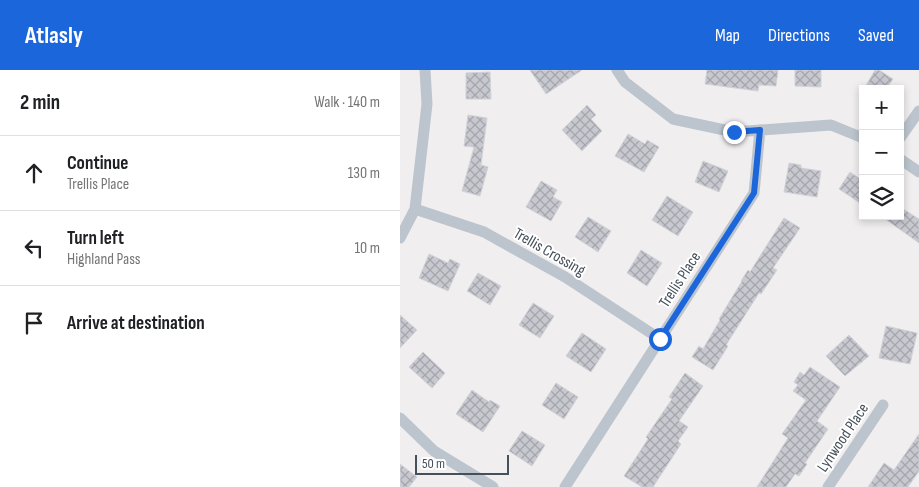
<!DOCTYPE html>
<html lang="en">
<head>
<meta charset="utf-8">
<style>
  body { margin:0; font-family:"Sofia Sans Condensed",sans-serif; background:#f2f2f2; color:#202124 }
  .controls { position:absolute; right:15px; top:15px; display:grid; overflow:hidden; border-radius:0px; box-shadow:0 2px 8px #0003 }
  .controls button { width:45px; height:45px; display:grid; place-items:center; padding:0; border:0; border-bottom:1px solid #e0e0e0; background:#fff; color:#202124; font:25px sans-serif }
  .scale { position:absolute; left:15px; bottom:12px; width:94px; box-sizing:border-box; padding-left:5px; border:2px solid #46505b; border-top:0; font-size:14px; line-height:18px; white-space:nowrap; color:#46505b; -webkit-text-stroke:4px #fff; paint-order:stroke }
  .stop { position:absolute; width:15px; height:15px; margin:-11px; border:4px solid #1c66dc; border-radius:50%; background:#fff }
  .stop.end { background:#1c66dc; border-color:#fff; box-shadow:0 1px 5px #0008 }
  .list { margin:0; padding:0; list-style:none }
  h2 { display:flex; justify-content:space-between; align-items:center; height:65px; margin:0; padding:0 20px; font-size:21px }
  h2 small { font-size:16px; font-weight:400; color:#757577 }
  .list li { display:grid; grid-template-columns:32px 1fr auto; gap:15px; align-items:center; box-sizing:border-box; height:75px; padding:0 20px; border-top:1px solid #e0e0e0 }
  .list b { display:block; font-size:19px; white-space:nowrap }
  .list p { margin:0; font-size:16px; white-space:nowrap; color:#757577 }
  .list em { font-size:16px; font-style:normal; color:#757577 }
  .icon { flex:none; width:28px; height:28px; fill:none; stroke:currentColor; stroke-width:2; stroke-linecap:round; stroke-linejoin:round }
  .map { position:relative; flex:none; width:519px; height:417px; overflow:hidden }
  header { display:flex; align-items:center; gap:30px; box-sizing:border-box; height:70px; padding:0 25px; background:#1c66dc; color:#fff }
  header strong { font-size:24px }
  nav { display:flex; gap:28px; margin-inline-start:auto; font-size:18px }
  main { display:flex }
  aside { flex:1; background:#fff }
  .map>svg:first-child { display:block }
  .building { fill:url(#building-cross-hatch); stroke:#d2d3d9 }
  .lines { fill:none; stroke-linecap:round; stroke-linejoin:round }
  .minor { stroke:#bcc4cd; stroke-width:11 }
  .route { stroke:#1c66dc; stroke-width:6 }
  .labels { text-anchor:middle; stroke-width:4; stroke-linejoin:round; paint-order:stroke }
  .street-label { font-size:16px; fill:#46505b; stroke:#fff }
</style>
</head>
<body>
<header>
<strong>Atlasly</strong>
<nav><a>Map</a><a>Directions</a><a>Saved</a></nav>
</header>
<main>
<aside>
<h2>2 min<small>Walk · 140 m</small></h2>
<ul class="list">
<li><svg class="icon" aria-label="ahead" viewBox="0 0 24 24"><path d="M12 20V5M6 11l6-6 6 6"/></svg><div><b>Continue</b><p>Trellis Place</p></div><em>130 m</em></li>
<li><svg class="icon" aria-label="left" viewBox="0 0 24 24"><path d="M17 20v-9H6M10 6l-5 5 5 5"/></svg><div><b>Turn left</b><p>Highland Pass</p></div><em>10 m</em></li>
<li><svg class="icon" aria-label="arrive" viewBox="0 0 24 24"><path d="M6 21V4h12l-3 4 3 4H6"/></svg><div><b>Arrive at destination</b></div></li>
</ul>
</aside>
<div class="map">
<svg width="519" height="417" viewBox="0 0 519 417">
  <defs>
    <pattern id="building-cross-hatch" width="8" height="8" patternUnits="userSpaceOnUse" patternTransform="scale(1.25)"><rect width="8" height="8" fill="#c8c9d0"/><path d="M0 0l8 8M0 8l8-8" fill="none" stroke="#a4a6ac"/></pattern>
  </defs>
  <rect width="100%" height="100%" fill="#f0eeee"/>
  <path class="building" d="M 130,0 L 182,0 L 146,24 Z
    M 307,0 L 378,0 L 376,16 L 359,15 L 358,21 L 305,14 Z
    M 395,0 L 421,0 L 421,17 L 395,16 Z
    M 475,0 L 479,0 L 493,9 L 486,19 L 464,19 Z
    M 90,2 L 91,29 L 66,29 L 66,3 Z
    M 187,35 L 196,45 L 191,49 L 202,61 L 182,81 L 162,60 Z
    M 68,45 L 87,48 L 81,95 L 88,97 L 80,126 L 62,121 L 74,77 L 64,76 Z
    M 228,64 L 245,74 L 247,70 L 259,77 L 244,102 L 215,86 Z
    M 303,91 L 328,101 L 319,122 L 295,112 Z
    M 389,93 L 401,95 L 401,98 L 421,101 L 417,127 L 384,122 Z
    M 450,102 L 463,111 L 463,135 L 439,119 Z
    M 141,111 L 157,120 L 153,127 L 162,132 L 151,151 L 126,137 Z
    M 267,126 L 293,142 L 278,166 L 252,150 Z
    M 500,137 L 519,149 L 519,173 L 481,146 L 500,146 Z
    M 188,147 L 211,161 L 198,182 L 175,167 Z
    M 384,148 L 400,158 L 373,198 L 377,200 L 361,224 L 359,223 L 326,275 L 328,276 L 313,300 L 292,287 L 299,276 L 303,279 L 320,250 L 319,249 L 342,211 L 341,211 L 348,200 L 350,202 Z
    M 241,180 L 262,193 L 247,216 L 227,203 Z
    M 29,184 L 48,193 L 50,189 L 60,194 L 48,221 L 19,208 Z
    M 78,203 L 101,216 L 90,235 L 67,221 Z
    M 133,233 L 154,246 L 140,268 L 119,255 Z
    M 0,245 L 17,260 L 0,278 Z
    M 486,256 L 517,263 L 510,294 L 479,288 Z
    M 182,263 L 206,279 L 191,302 L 166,286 Z
    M 449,265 L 469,286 L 445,306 L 426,286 Z
    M 23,282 L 45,303 L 32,318 L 9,297 Z
    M 410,297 L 440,317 L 417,351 L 428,359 L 405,393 L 407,394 L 399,406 L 395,404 L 386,417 L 357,417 L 388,368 L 382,364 L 406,330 L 393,321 L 398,315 L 394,312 L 400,302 L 404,305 Z
    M 285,303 L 303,316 L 279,351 L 288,357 L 278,371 L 281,374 L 253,417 L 242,417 L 224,406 L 248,369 L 246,367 L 272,329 L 269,327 Z
    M 156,313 L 178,327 L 164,349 L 142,335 Z
    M 72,320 L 89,332 L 90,330 L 100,336 L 83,362 L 56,344 Z
    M 122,361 L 145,375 L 132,396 L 109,381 Z
    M 519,364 L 519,401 L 508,417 L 468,417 L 484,393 L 494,400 Z
    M 0,394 L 17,407 L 9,417 L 0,417 Z"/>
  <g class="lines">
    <path class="minor" d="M 217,0 L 225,12 L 273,49 L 334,62 L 431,55 L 463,68
      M 500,68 L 519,41
      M 500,89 L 519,102
      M 15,139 L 84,162 L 165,207 L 260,269
      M 0,168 L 15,139 L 27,34 L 25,0
      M 0,348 L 34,381 L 93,417
      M 165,417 L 354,123 L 360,60
      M 428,417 L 483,335"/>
  </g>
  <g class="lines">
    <path class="route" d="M 260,269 L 354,123 L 360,60 L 334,62"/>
  </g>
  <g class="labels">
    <g class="street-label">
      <text transform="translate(150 181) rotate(30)" y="6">Trellis Crossing</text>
      <text transform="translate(279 209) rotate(-57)" y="6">Trellis Place</text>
      <text transform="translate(442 367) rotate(-56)" y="6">Lynwood Place</text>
    </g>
  </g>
</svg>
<div class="controls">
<button>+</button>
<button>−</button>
<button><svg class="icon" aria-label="layers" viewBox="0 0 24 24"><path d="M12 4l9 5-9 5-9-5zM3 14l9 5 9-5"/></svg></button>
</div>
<div class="scale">50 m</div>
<div class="stop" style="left:260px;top:269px"></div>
<div class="stop end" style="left:334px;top:62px"></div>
</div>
</main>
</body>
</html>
